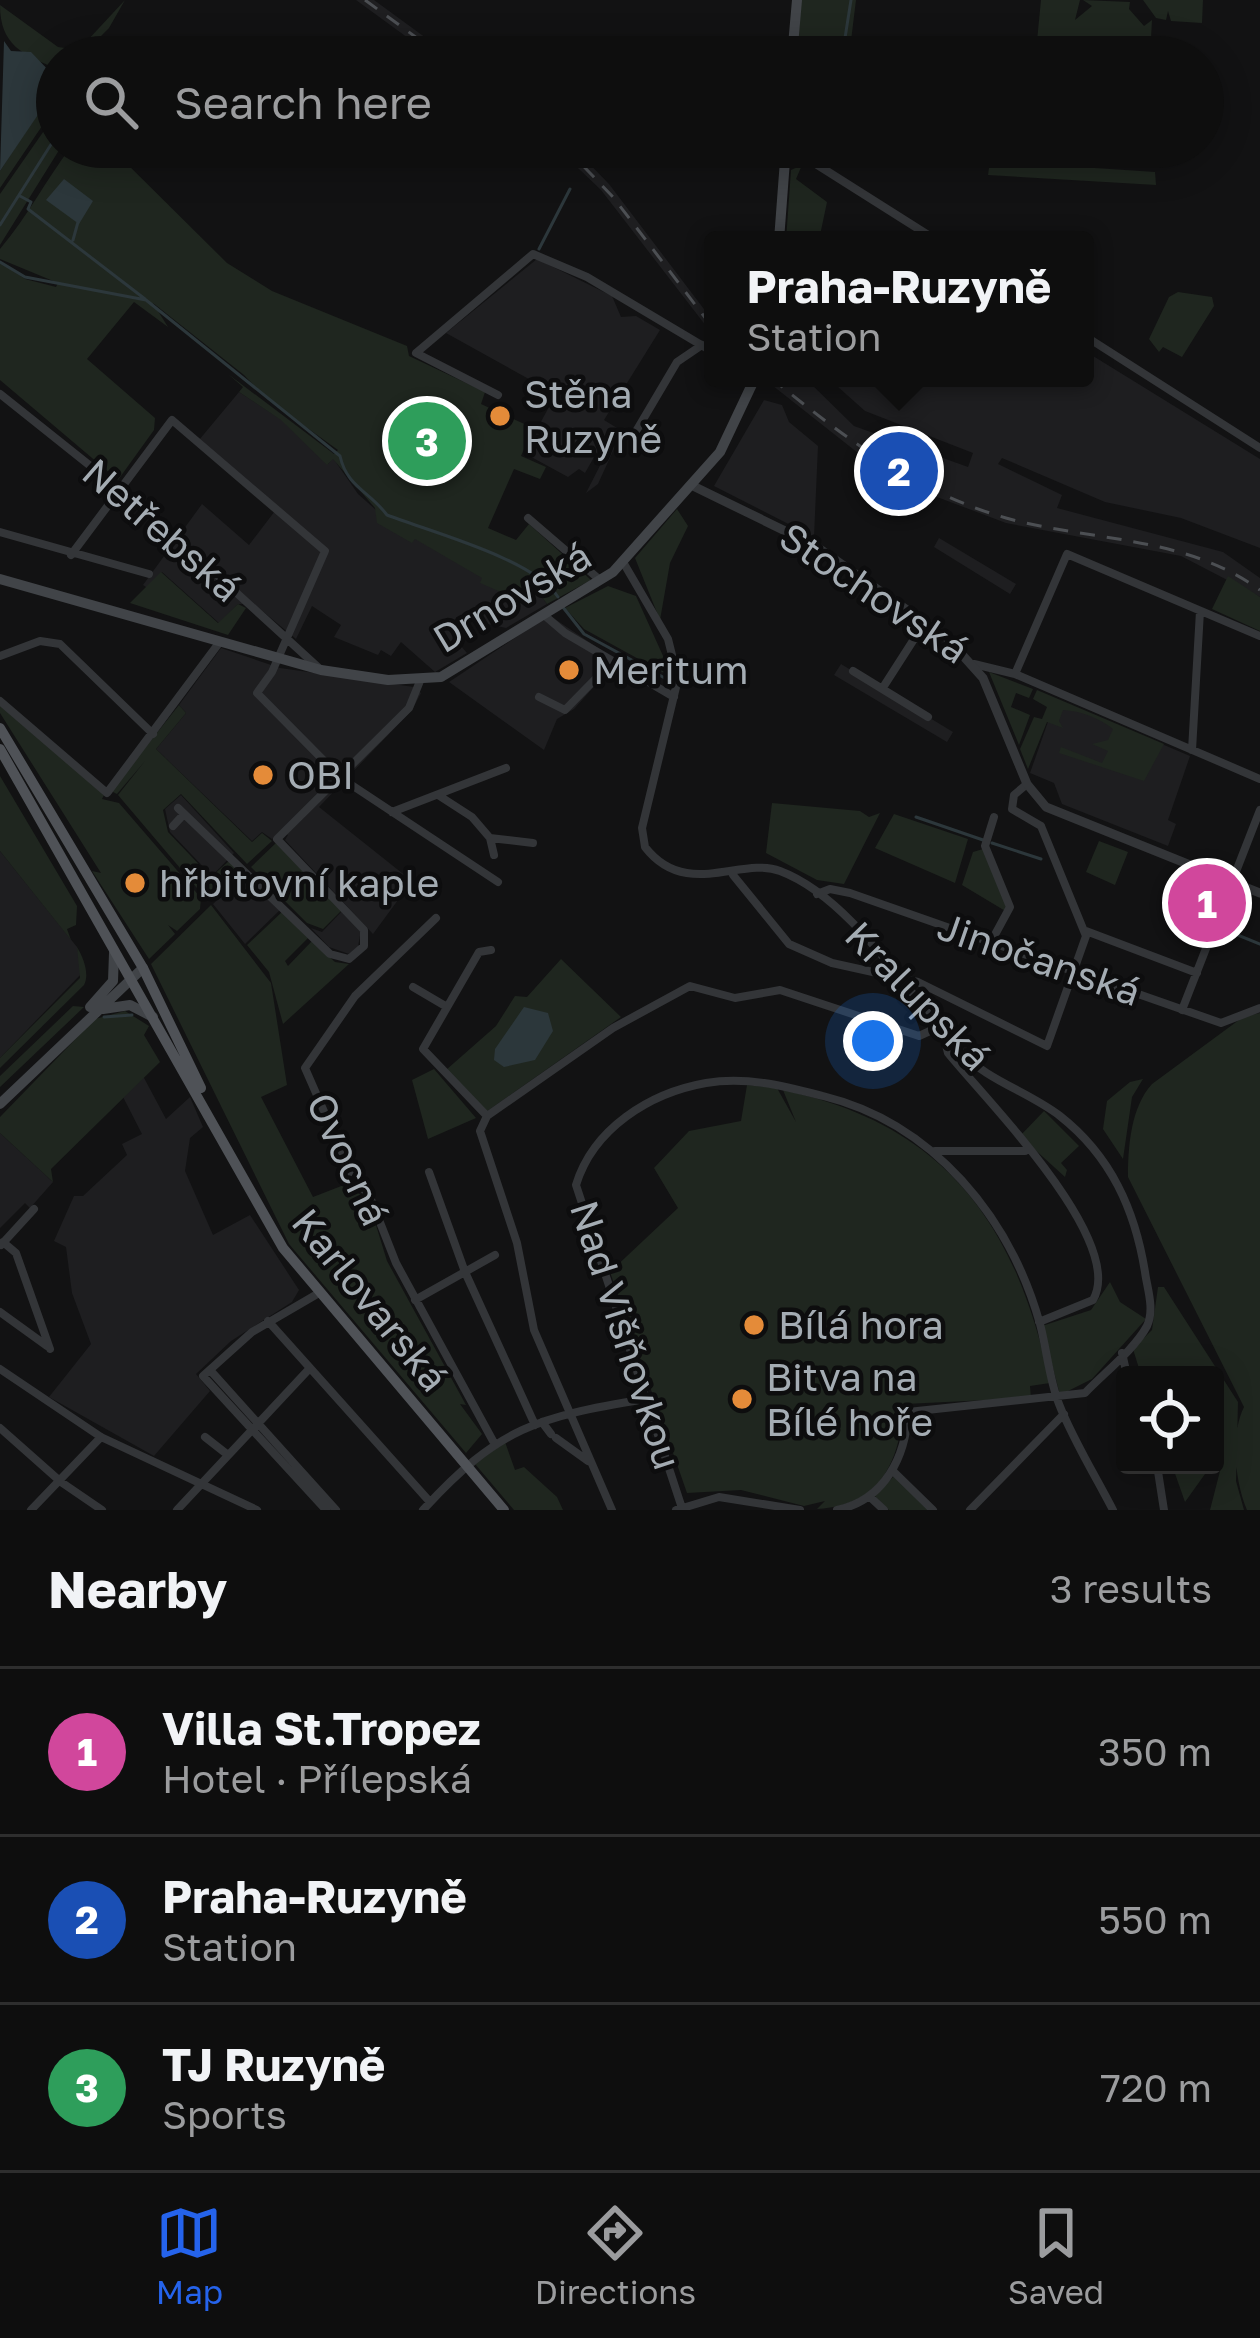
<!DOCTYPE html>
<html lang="en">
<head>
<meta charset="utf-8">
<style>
  body { margin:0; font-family:"Golos Text",sans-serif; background:#171717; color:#f1f3f6 }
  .controls { position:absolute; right:36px; bottom:36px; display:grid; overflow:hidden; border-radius:12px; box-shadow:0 6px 30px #0003 }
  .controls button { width:108px; height:108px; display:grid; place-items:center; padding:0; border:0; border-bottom:3px solid #2e2e2e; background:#0e0e0e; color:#f1f3f6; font:60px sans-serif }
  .you { position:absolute; left:873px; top:1041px; width:42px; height:42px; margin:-30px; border:9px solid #fff; border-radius:50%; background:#1a73e8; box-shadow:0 0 0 18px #1a73e833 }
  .badge { display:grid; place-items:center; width:78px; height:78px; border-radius:50%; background:#2563eb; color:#fff; font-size:39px; font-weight:700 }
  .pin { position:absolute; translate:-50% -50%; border:6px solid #fff; box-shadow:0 3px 12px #0006 }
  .popup { position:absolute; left:704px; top:231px; width:390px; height:156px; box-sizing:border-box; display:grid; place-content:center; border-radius:12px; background:#0e0e0e; filter:drop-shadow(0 3px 9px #0005); font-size:39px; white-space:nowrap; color:#9b9c9e }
  .popup b { font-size:45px; color:#f1f3f6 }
  .popup::after { content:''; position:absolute; left:50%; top:100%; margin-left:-24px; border:24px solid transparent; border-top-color:#0e0e0e }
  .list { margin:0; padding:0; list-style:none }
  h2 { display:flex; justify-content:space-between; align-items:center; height:156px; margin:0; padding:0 48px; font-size:51px }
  h2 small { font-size:39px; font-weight:400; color:#9b9c9e }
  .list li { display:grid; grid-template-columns:78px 1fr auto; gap:36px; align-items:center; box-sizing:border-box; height:168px; padding:0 48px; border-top:3px solid #2e2e2e }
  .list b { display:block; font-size:45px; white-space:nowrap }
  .list p { margin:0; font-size:39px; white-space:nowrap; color:#9b9c9e }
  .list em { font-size:39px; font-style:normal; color:#9b9c9e }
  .icon { flex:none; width:66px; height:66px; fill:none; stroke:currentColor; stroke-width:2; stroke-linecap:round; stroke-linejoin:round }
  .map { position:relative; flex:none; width:1260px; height:1510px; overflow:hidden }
  .search { position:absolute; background:#0e0e0e; box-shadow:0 6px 30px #0003; left:36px; right:36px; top:36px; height:132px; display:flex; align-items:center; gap:30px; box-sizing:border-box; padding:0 42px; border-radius:66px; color:#9b9c9e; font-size:45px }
  .sheet { height:660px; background:#0e0e0e }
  nav { display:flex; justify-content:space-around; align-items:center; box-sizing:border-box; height:168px; border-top:3px solid #2e2e2e; background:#0e0e0e; font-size:33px; color:#9b9c9e }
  nav a { display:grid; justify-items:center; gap:6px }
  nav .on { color:#2563eb }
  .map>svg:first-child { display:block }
  .built { fill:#1e1e20 }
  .green { fill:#1f261f }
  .water { fill:#2c373b }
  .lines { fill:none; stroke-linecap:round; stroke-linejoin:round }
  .stream { stroke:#2c373b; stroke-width:3 }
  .minor { stroke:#333538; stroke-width:8 }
  .tertiary { stroke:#333538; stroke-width:9 }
  .secondary { stroke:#414448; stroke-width:10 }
  .primary { stroke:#4f5257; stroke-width:10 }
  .rail { stroke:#4c4f53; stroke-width:3; stroke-dasharray:15 12; stroke-linecap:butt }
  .poi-dot { fill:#e48b39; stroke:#0d0d0e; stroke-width:4.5 }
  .labels { text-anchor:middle; stroke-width:9; stroke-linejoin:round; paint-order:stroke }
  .poi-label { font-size:39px; fill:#a4acb3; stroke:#0d0d0e; text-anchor:start }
  .street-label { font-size:39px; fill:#a4acb3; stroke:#0d0d0e }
</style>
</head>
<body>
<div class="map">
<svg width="1260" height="1510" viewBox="0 0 1260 1510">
  <rect width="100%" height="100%" fill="#121213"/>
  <path class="built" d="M 356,0 L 374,0 L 452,57 L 434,57 Z
    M 556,147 L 573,147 L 609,184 L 713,321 L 713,335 L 601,190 Z
    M 537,259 L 612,296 L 621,317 L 636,316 L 660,330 L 604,420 L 622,431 L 598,484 L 586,493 L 612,442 L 605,438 L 585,473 L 579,469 L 568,477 L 524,453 L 556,394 L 446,333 Z
    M 1085,351 L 1260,459 L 1260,548 L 1181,518 L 1105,502 L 1002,458 L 998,464 L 1062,495 L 1057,508 L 1223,552 L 1260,578 L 1260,597 L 1181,556 L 1006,523 L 929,494 L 858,453 L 763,378 L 805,378 L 854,426 L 968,467 L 973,453 L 865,411 L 828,378 L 1085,378 Z
    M 239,392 L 282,420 L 328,464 L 333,458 L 358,494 L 412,542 L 415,538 L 526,602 L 535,587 L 547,604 L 506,628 L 456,617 L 463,628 L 453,637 L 467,653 L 435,672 L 401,642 L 391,656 L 381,650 L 378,655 L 334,637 L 341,625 L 312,606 L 296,639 L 254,604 L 238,604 L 219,623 L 162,572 L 149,589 L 143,585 L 202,504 L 249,545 L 278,507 L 199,440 Z
    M 764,400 L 782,405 L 789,422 L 818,446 L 814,537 L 714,486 Z
    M 939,538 L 1016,584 L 1010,594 L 934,547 Z
    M 549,615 L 617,661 L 574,709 L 557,719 L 544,750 L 449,682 Z
    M 221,648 L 280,668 L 414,687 L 421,693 L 412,710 L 319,807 L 412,881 L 373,934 L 285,840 L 288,835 L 281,830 L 272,839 L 262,832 L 252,841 L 156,749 L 186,713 L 179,705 Z
    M 841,664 L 953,732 L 947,742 L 834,675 Z
    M 1056,699 L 1190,756 L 1168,820 L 1176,824 L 1168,846 L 1062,804 L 1054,783 L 1030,773 Z
    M 181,795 L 234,853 L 212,876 L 170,832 L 165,809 Z
    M 0,851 L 77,947 L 82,973 L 0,1058 Z
    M 245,873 L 281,909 L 245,944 L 213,904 Z
    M 343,910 L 361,930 L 358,947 L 349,954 L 329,947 L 311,928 L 322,932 Z
    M 143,1076 L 166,1119 L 190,1097 L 203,1127 L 190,1138 L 185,1171 L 213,1235 L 250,1215 L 299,1290 L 292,1302 L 231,1341 L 196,1374 L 210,1391 L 154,1456 L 49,1397 L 91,1344 L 72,1293 L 66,1247 L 54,1241 L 74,1196 L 83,1196 L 127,1155 L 122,1144 L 142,1134 L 122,1095 Z
    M 0,1133 L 53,1182 L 30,1208 L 25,1203 L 0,1228 Z"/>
  <path class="green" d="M 125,0 L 109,28 L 80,57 L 57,57 L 57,69 C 22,54 0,45 0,5 L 58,47 L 72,49 L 73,56 Z
    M 801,0 L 856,0 L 849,57 L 797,57 Z
    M 1041,0 L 1080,0 L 1075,20 L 1092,6 L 1083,0 L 1130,2 L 1129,9 L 1144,26 L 1152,20 L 1150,57 L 1030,57 L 1037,41 Z
    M 1143,0 L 1203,0 L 1202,23 L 1171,21 L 1168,11 L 1166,20 L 1156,18 Z
    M 57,84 L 57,104 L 0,188 L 0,171 Z
    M 57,112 L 61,147 L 0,245 L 0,194 Z
    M 71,147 L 110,147 L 227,263 L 272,291 L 407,346 L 409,356 L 485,392 L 481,404 L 533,428 L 521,456 L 546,467 L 540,479 L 514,469 L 488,528 L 516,540 L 529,524 L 591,580 L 547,604 L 535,588 L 526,603 L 480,583 L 482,578 L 415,539 L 412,543 L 377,523 L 375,508 L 333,459 L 327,465 L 281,420 L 239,392 L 243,387 L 228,374 L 334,454 L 338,450 L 267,399 L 244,375 L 153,303 L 168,327 L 134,302 L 87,359 L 155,418 L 154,430 L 118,480 L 0,380 L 0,262 L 25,279 L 56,287 L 58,283 L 0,259 L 0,249 C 28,216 45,181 71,147 Z
    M 1028,147 L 1162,147 L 1167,155 L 1148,151 L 1117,160 L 1021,153 Z
    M 990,161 L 1155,172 L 1156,185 L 988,175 Z
    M 802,165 L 796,179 L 827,202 L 819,240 L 786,240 L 791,170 Z
    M 1178,292 L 1212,297 L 1214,306 L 1182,357 L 1163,347 L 1159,352 L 1149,339 L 1169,297 Z
    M 677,509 L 688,526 L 670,563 L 660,620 L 635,558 Z
    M 161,572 L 218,623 L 238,604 L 246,608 L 228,635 L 130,603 Z
    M 1228,576 L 1260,597 L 1260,631 L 1212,609 Z
    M 608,586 L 636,596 L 673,678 L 584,629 L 565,608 Z
    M 989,672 L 1033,689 L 1029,698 L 1016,693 L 1011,707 L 1030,715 L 1019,745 Z
    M 1037,690 L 1164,744 L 1144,781 L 1059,753 L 1061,747 L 1102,763 L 1108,751 L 1092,744 L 1108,740 L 1113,729 C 1099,718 1081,711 1063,710 L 1059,721 L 1063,728 L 1047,722 L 1028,769 L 1020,749 L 1034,717 L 1042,719 L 1047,707 L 1033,699 Z
    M 0,703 L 104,795 L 102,799 L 119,803 L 201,898 L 200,909 L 177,931 L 168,925 L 175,934 L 149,959 L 92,871 L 101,873 L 0,713 Z
    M 179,705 L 186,713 L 156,749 L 252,842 L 262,833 L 272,841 L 247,864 L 181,794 L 163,810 L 168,832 L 211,877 L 229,861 L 241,870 L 208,901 L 118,795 L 145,761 L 117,794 L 111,791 Z
    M 0,776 L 77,906 L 76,925 L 67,929 L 71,940 L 0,851 Z
    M 772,803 L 860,811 L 869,817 L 880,813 L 844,884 L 817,880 L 766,853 Z
    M 894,814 L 968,839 L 955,883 L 875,848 Z
    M 1099,841 L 1128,852 L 1115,885 L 1086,872 Z
    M 276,843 L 343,909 L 323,929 L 307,923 L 251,867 Z
    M 983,849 L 1008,903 L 1007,912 L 962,885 L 973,852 Z
    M 211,905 L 271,983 L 287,1085 L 261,1097 L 313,1197 L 344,1185 L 368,1199 L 387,1261 L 466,1405 L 460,1404 L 482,1434 L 466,1453 L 289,1244 L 151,964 Z
    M 283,911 L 309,937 L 285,961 L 288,966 L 312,941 L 335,962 L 349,964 L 283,1024 L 269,972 L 247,945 Z
    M 77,947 C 83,957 90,974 84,985 L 0,1068 L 0,1058 L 80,978 Z
    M 561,959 L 621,1017 L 486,1112 L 446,1070 L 496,1026 L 515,996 L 527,997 Z
    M 73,1006 L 84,1007 L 0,1087 L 0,1076 Z
    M 125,1011 L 149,1026 L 144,1035 L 160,1062 L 51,1169 L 53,1182 L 0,1133 L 0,1117 L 95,1019 Z
    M 1260,1013 L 1260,1510 L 1247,1510 C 1235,1482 1230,1435 1244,1407 L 1128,1177 C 1128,1146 1131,1107 1152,1084 L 1243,1017 Z
    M 434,1069 L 476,1118 L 428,1139 L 412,1080 Z
    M 1143,1079 L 1132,1097 L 1123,1159 L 1103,1129 L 1107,1101 L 1130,1082 Z
    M 747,1085 L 777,1088 L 796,1122 L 783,1090 C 947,1125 1017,1226 1050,1383 L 1030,1386 L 1031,1398 L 905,1404 C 899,1446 892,1505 817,1509 L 825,1501 L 804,1506 L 741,1490 L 687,1493 L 610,1272 L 678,1208 L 654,1168 L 689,1131 L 741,1121 Z
    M 1044,1111 L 1079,1146 L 1061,1163 L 1067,1170 L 1065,1177 L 1020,1136 Z
    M 1110,1282 L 1120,1302 L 1146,1319 L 1092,1379 L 1060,1395 L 1042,1326 L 1091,1310 Z
    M 1158,1287 L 1164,1287 L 1238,1402 L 1236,1481 L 1244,1510 L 1210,1510 L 1220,1471 L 1210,1467 L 1185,1502 L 1172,1465 L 1215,1465 L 1215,1375 L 1141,1375 L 1133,1349 L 1152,1330 Z
    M 505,1442 L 515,1470 L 524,1467 L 557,1497 L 563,1510 L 514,1510 L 475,1464 Z
    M 894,1476 L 928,1510 L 889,1510 L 875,1496 Z"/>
  <path class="water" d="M 4,41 L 11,51 L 31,52 L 53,75 L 56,88 L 0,171 Z
    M 64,179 L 93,201 L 79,224 L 46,200 Z
    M 524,1007 L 548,1013 L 553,1031 L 535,1060 L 504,1067 L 494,1060 L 495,1049 Z"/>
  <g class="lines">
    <path class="stream" d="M 842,57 L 851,0
      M 832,159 L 833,147
      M 20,196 L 31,202 L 28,209 L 145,299
      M 0,225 L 57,135
      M 73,240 L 78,222
      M 814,240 L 815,236
      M 539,249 L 570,189
      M 0,262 L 25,277 L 146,300 L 340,456 C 347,487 369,491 387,515 C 431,532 534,559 558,597
      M 562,606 L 584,634 L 672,682
      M 916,817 L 983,840
      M 992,843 L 1041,859
      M 1223,929 L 1260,944
      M 104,1017 L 132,1015"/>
    <path class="minor" d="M 789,147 L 936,240
      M 1085,336 L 1260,448
      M 0,394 L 148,512 L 320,669
      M 498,395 L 416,353 L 533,254 L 587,277 L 713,352
      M 635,433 L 677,362 L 702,345
      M 528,518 L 600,580
      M 0,532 L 149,574
      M 71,555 L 172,420 L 325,551 L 272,672 L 257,693 L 341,778 L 498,882
      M 623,562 L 668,639 L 678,679 L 642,828 L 645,847 C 686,900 741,856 780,871 C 852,898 910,997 960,1051 C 986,1080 1029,1092 1060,1116 C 1111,1156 1135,1210 1145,1272 C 1147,1288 1155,1309 1147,1326 C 1134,1350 1104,1373 1085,1393 L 908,1412 C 906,1456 885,1500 837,1510
      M 544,615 L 565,633 L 674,697
      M 0,656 L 40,641 L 60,644 L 153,734
      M 974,664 L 1015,674 L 1260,779
      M 853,671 L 928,717
      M 1015,674 L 1067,554 L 1260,636
      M 882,689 L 925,622
      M 539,697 L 565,710 L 612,662
      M 0,701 L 107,793 L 219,643
      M 1192,750 L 1200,611
      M 1027,784 L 1014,795 L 1012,809 L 1041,826
      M 438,795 L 472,817 L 490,838 L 533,843
      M 178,808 L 330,954 L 349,959 L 364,946 L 364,930 L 277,839 L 409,708 L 420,681
      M 392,812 L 506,768
      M 173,826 L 184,814
      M 490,838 L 494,855
      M 733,875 L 789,944 L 832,963 L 918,982 L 1047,1046 L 1086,936 L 1041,826
      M 817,894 L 830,889 L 850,893 L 1221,1023 L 1260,1008
      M 436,918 L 355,996 L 305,1068 L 351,1173 L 370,1197 L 396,1263 L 493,1441
      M 1086,931 L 1197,973
      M 991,942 L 1010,907 L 985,846 L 994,817
      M 413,987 L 447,1007
      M 1182,1010 L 1260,810
      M 487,1116 L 423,1049 L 479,952 L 491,950
      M 935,1151 L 1025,1151
      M 429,1172 L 465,1272 L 535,1425
      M 3,1242 L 16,1253 L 50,1349
      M 1,1245 L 34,1209
      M 319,1293 L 252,1332 L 203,1376 L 326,1510
      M 415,1300 L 495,1255
      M 0,1312 L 47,1346
      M 268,1321 L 430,1502
      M 1122,1353 L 1127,1375
      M 0,1369 L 101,1437 L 257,1510
      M 210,1370 L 336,1510
      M 542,1422 L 551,1434
      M 0,1428 L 61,1482 L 102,1510
      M 205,1437 L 228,1455
      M 556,1438 L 588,1461
      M 1157,1465 L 1164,1510
      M 894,1472 L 933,1510
      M 869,1496 L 884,1510
      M 681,1505 L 576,1185 C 593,1129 649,1093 706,1083 C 746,1076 784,1086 823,1096 C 933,1123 1010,1217 1040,1324 C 1047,1350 1049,1379 1059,1404 C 1073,1440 1095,1475 1113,1510
      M 31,1510 L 101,1437
      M 177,1510 L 310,1368
      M 423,1510 C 499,1427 537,1417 645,1399
      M 612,1510 L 534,1330 L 517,1243 L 480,1131 L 487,1116 L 613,1028 L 690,986 L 735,998 L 780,990 L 919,1036 L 941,1026 L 948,1053 C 986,1100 1127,1241 1093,1300 L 1039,1322
      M 676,1510 L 719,1497 L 800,1510
      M 970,1510 L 1064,1414"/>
    <path class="tertiary" d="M 691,485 L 814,545 L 947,638 L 983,678 L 1027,784 L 1046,807 L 1260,893"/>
    <path class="secondary" d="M 792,57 L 797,0
      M 784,164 L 804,155
      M 779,240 L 786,147
      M 0,579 L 321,670 L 388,680 L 441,677 L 613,572 L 720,452 L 755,378
      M 90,1007 L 113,981 L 114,953
      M 103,1009 L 130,1005 L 153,1017
      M 0,1104 L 143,968"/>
    <path class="primary" d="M 0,728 L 143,968 L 201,1088
      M 0,749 L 283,1248 L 504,1510"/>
    <path class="rail" d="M 365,0 L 443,57
      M 565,147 L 613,197 L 713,328
      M 771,378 C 844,437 915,492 1006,518 C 1093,542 1184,535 1260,590"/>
  </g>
  <g class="poi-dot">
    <circle cx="500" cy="416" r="12"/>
    <circle cx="569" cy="670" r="12"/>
    <circle cx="263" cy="775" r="12"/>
    <circle cx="135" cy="883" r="12"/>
    <circle cx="754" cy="1325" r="12"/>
    <circle cx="742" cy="1399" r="12"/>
  </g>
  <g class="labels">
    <g class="poi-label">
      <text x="524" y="408">Stěna<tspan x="524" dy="45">Ruzyně</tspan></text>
      <text x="593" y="684">Meritum</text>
      <text x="287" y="789">OBI</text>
      <text x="159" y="897">hřbitovní kaple</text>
      <text x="778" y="1339">Bílá hora</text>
      <text x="766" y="1391">Bitva na<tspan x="766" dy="45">Bílé hoře</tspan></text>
    </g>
    <g class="street-label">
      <text transform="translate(162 530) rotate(41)" y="14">Netřebská</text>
      <text transform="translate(874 593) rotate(34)" y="14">Stochovská</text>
      <text transform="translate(512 597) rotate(-31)" y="14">Drnovská</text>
      <text transform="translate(1039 959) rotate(19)" y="14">Jinočanská</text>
      <text transform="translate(918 996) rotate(46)" y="14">Kralupská</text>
      <text transform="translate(348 1159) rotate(65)" y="14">Ovocná</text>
      <text transform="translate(370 1300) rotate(51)" y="14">Karlovarská</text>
      <text transform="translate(626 1335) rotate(72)" y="14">Nad Višňovkou</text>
    </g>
  </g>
</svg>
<div class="controls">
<button><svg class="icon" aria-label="locate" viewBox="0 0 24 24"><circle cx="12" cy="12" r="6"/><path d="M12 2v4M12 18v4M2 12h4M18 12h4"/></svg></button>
</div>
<div class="you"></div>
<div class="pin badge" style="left:1207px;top:903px;background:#d1479c">1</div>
<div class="pin badge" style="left:899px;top:471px;background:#1a4fb4">2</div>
<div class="popup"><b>Praha-Ruzyně</b>Station</div>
<div class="pin badge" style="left:427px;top:441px;background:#2e9e5b">3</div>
<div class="search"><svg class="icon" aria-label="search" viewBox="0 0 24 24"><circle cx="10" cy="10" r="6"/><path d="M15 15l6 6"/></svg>Search here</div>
</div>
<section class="sheet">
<h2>Nearby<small>3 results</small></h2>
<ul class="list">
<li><span class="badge" style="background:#d1479c">1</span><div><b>Villa St.Tropez</b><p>Hotel · Přílepská</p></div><em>350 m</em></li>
<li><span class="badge" style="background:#1a4fb4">2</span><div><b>Praha-Ruzyně</b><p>Station</p></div><em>550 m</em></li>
<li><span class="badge" style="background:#2e9e5b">3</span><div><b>TJ Ruzyně</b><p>Sports</p></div><em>720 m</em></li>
</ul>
</section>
<nav>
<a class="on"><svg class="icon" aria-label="map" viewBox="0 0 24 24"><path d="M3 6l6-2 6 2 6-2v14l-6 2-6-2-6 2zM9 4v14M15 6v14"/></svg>Map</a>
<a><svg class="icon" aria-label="directions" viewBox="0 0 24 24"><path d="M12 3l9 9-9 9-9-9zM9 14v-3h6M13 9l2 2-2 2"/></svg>Directions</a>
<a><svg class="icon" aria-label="saved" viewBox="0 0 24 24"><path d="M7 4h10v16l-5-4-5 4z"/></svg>Saved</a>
</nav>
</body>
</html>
